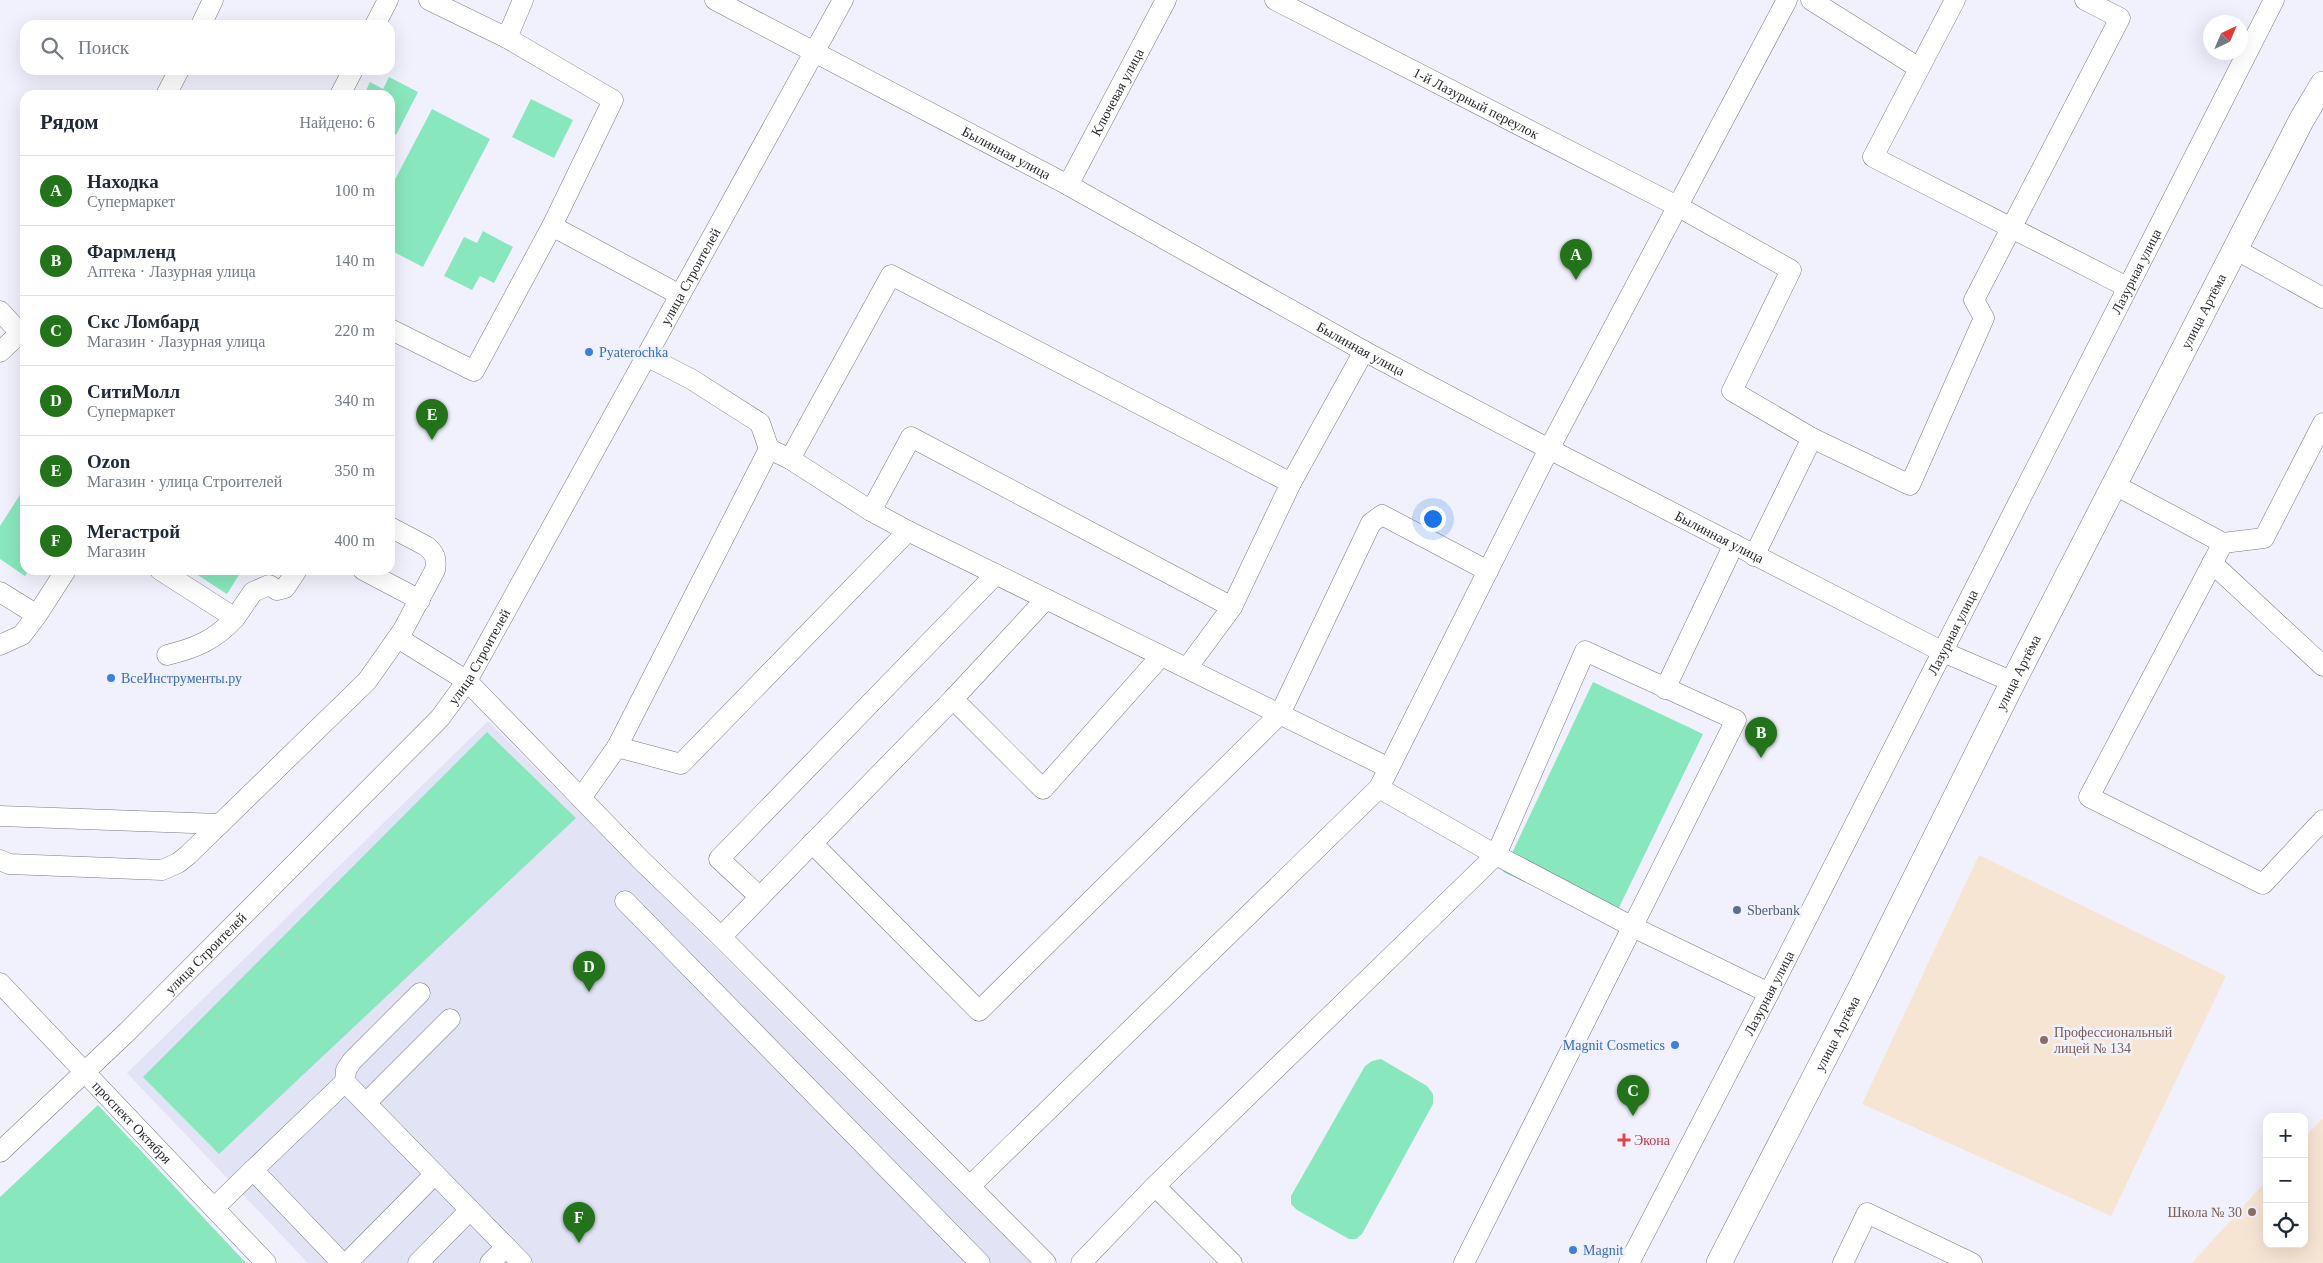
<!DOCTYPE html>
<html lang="ru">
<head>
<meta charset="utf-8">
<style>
  body { margin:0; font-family:Georgia,serif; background:#f2f2f3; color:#1f2937 }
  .controls { position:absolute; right:15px; bottom:15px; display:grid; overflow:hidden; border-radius:10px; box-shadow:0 5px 20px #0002 }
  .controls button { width:45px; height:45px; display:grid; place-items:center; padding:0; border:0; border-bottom:1px solid #e0e1e3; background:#fff; color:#1f2937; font:25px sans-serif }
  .compass { position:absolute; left:2203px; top:15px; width:45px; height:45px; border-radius:50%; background:#fff; box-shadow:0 5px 20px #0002; rotate:44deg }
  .you { position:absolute; left:1432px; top:518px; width:18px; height:18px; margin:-12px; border:4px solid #fff; border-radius:50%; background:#1a73e8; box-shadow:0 0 0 8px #1a73e833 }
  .badge { display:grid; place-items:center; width:32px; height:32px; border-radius:50%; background:#23731b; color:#fff; font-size:16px; font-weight:700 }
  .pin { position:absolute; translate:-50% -41px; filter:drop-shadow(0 1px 2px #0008) }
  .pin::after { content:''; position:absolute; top:26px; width:18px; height:15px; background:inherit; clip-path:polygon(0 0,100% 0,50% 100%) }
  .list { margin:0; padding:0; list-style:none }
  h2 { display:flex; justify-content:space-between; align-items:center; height:65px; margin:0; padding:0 20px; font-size:21px }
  h2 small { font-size:16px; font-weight:400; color:#747a83 }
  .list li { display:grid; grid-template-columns:32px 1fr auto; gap:15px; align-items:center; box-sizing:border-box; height:70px; padding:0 20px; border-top:1px solid #e0e1e3 }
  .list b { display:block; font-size:19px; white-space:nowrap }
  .list p { margin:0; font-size:16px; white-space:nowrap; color:#747a83 }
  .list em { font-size:16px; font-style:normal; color:#747a83 }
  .icon { flex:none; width:28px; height:28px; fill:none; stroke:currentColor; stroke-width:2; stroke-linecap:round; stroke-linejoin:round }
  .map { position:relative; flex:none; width:2323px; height:1263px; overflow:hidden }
  .search { position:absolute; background:#fff; box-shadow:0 5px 20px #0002; left:20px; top:20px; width:375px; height:55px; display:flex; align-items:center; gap:12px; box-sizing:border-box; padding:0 18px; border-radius:15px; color:#747a83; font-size:19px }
  .panel { position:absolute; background:#fff; box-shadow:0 5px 20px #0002; left:20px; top:90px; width:375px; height:485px; border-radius:15px }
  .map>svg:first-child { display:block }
  .built { fill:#e2e4f6 }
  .education { fill:#f7e5d4 }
  .green { fill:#89e7bd }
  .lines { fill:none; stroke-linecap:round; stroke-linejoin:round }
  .minor-casing { stroke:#787a83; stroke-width:21 }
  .major-casing { stroke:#787a83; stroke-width:26 }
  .minor { stroke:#fff; stroke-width:20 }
  .major { stroke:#fff; stroke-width:25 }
  .shop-dot { fill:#3f7fe0; stroke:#f0f1fc; stroke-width:2 }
  .service-dot { fill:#5c6f8a; stroke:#f0f1fc; stroke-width:2 }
  .education-dot { fill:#8d6e63; stroke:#f0f1fc; stroke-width:2 }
  .health-dot { fill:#e0444e; stroke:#f0f1fc; stroke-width:2 }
  .labels { text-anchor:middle; stroke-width:5; stroke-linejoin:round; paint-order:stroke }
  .street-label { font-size:14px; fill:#28292d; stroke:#f0f1fc }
  .shop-label { font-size:14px; fill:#366cbe; stroke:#f0f1fc; text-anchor:start }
  .service-label { font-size:14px; fill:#4e5e75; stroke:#f0f1fc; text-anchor:start }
  .education-label { font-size:14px; fill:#785e54; stroke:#f0f1fc; text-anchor:start }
  .health-label { font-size:14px; fill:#be3a42; stroke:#f0f1fc; text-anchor:start }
</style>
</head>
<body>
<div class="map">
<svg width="2323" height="1263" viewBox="0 0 2323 1263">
  <rect width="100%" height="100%" fill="#f0f1fc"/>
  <path class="built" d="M 488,721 L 1031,1263 L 308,1263 L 127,1073 Z"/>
  <path class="education" d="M 1979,855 L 2226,976 L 2111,1216 L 1862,1104 Z
    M 2323,1118 L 2323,1263 L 2192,1263 L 2267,1180 L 2267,1244 L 2304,1244 L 2304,1138 Z"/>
  <path class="green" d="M 389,77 L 418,92 L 396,135 L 390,132 L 390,95 L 364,95 L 370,82 L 383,89 Z
    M 531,99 L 573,120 L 554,158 L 512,137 Z
    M 432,109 L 490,139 L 423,267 L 390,250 L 390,189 Z
    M 483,231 L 513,247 L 494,283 L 480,276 L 472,290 L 444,276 L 464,237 L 477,243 Z
    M 25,487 L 25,570 L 29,570 L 25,576 L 0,559 L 0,526 Z
    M 190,570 L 242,570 L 227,594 Z
    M 1593,682 L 1703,734 L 1612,922 L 1503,872 Z
    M 487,732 L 576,818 L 219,1154 L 143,1077 Z
    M 1381,1059 L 1427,1086 L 1433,1094 L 1433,1104 L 1362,1234 L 1356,1239 L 1349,1239 L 1297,1210 L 1291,1204 L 1291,1196 L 1365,1066 L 1372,1061 Z
    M 98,1105 L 246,1263 L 0,1263 L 0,1197 Z"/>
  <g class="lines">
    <g class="minor-casing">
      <g id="minor">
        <path d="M 429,0 L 507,38"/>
        <path d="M 523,0 L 507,38 L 613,100 L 552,226 L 680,295"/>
        <path id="s1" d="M 715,0 L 1068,185 L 1364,351 L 1549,449 L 1941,651 L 2013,682"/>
        <path id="s2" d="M 1275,0 L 1679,207 L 1791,270 L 1732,391 L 1812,438 L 1754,556"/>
        <path d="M 1811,0 L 1919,68"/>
        <path d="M 1955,0 L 1873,157 L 2127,287"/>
        <path d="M 201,25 L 213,0"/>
        <path d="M 375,25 L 388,0"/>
        <path d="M 166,95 L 179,70"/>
        <path d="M 340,95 L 353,70"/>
        <path id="s3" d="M 1068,185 L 1166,0"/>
        <path d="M 2235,249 L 2323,298"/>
        <path d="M 0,311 L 20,333"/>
        <path d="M 390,329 L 474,371 L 552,226"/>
        <path d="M 0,352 L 20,333 L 25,335"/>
        <path d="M 646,356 L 691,379 L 760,423 L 769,449 L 790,459 L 871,511 L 908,531 L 1389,768"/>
        <path d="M 2323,423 L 2264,538 L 2223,543 L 2089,797 L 2263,884 L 2323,820"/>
        <path d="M 1812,438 L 1910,485 L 1984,318 L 1974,300 L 2120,18 L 2085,0"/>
        <path d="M 790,459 L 891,275 L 1291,483"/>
        <path d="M 2115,485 L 2223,543"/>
        <path d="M 871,511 L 911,437 L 1232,607"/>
        <path d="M 2212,563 L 2323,666"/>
        <path d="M 160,570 L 235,618 L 253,592 L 269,585 L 277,590 L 285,588 L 297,570"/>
        <path d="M 363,570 L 420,600"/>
        <path d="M 0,592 L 37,615 L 22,635 L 0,645"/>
        <path d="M 37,615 L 66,570"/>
        <path d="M 398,638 L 467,681 L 642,861 L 721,937 L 1046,1263"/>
        <path d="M 167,655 C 196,648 215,640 235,618"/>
        <path d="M 1187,668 L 1232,607 L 1291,483 L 1364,351"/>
        <path d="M 1665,689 L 1734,544"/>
        <path d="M 953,699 L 1043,789 L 1161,656"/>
        <path d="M 617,747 L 681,764 L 908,531"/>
        <path d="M 1379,788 L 1496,855 L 1633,927 L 1769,993"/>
        <path d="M 581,798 L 617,747 L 769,449"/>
        <path d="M 0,816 L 220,824"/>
        <path d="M 812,843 L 979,1011 L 1280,714 L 1371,523 L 1382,515 L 1488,571"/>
        <path d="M 0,860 L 9,864 L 162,870 L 178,863 L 188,855 L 367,681 L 403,630 L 435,570 C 437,559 435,553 426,546 L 390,527"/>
        <path d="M 760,897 L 719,859 L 996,574"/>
        <path d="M 625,901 L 980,1263"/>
        <path d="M 721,937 L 953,699 L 1046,599"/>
        <path id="s4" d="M 0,983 L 266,1263"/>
        <path d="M 345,1082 L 435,1174"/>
        <path d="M 366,1103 L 450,1019"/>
        <path id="s5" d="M 0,1152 L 127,1032 L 440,718 L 467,681 L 843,0"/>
        <path d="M 253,1170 L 345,1082 L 346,1070 L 352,1061 L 420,993"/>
        <path d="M 970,1186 L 1379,788 L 1549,449 L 1787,0"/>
        <path d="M 1155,1186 L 1232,1263"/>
        <path d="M 214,1208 L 253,1170 L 342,1263"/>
        <path d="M 347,1263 L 435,1174 L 522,1263"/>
        <path d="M 418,1263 L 470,1210"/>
        <path d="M 490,1263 L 506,1247"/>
        <path d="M 1081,1263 L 1155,1186 L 1496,855 L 1585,651 L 1736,720 L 1464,1263"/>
        <path id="s6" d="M 1629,1263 L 1769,993 L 2274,0"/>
        <path d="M 1843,1263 L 1867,1213 L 1972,1263"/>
      </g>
    </g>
    <g class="major-casing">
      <g id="major">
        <path id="s7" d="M 1719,1263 L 1860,989 L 2013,682 L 2302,119 L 2323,84"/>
      </g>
    </g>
    <use href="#minor" class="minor"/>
    <use href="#major" class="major"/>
  </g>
  <g class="shop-dot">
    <circle cx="589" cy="352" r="5"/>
    <circle cx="111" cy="678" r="5"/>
    <circle cx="1675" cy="1045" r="5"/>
    <circle cx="1573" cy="1250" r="5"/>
  </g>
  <circle class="service-dot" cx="1737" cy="910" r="5"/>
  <g class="education-dot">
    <circle cx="2044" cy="1040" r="5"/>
    <circle cx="2252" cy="1212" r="5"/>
  </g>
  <path class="health-dot" d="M1621.5 1132.5h5v5h5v5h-5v5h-5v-5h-5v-5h5z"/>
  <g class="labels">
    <g class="street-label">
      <text dy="5" stroke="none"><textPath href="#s3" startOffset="105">Ключевая улица</textPath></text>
      <text dy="5" stroke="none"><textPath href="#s2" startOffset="226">1-й Лазурный переулок</textPath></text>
      <text dy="5" stroke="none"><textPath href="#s1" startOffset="329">Былинная улица</textPath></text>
      <text dy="5" stroke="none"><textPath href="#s6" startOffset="1114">Лазурная улица</textPath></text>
      <text dy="5" stroke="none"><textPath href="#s5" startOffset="1126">улица Строителей</textPath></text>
      <text dy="5" stroke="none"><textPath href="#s7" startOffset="1068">улица Артёма</textPath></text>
      <text dy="5" stroke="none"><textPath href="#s1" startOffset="734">Былинная улица</textPath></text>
      <text dy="5" stroke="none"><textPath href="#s1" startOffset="1139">Былинная улица</textPath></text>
      <text dy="5" stroke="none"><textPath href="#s6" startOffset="709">Лазурная улица</textPath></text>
      <text dy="5" stroke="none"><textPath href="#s5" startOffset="691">улица Строителей</textPath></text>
      <text dy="5" stroke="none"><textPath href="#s7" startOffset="662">улица Артёма</textPath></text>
      <text dy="5" stroke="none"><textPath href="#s5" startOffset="286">улица Строителей</textPath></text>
      <text dy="5" stroke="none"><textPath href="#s6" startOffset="304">Лазурная улица</textPath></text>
      <text dy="5" stroke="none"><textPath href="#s7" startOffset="258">улица Артёма</textPath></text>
      <text dy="5" stroke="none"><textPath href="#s4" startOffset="192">проспект Октября</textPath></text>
    </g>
    <g class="shop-label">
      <text x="599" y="357">Pyaterochka</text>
      <text x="121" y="683">ВсеИнструменты.ру</text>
      <text x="1665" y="1050" text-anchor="end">Magnit Cosmetics</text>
      <text x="1583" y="1255">Magnit</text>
    </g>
    <g class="service-label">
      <text x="1747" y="915">Sberbank</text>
    </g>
    <g class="education-label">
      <text x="2054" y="1037">Профессиональный<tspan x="2054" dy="16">лицей № 134</tspan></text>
      <text x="2242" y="1217" text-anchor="end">Школа № 30</text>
    </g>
    <g class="health-label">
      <text x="1634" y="1145">Экона</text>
    </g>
  </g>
</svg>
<div class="controls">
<button>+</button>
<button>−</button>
<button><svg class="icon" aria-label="locate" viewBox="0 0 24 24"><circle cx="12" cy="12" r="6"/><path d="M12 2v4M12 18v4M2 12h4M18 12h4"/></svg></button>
</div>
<svg class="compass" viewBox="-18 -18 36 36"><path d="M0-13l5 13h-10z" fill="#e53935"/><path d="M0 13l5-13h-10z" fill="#747a83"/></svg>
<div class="you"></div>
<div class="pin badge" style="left:1576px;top:280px">A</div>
<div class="pin badge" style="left:1761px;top:758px">B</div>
<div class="pin badge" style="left:1633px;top:1116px">C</div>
<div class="pin badge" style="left:589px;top:992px">D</div>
<div class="pin badge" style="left:432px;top:440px">E</div>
<div class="pin badge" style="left:579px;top:1243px">F</div>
<div class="search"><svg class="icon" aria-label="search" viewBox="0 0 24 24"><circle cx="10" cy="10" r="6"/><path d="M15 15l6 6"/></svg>Поиск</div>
<section class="panel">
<h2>Рядом<small>Найдено: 6</small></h2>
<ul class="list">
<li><span class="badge">A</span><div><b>Находка</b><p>Супермаркет</p></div><em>100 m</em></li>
<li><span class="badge">B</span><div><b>Фармленд</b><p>Аптека · Лазурная улица</p></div><em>140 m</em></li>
<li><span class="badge">C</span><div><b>Скс Ломбард</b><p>Магазин · Лазурная улица</p></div><em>220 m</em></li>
<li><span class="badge">D</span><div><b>СитиМолл</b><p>Супермаркет</p></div><em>340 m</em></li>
<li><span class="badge">E</span><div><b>Ozon</b><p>Магазин · улица Строителей</p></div><em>350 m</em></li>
<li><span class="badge">F</span><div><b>Мегастрой</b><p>Магазин</p></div><em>400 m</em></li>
</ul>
</section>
</div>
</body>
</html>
